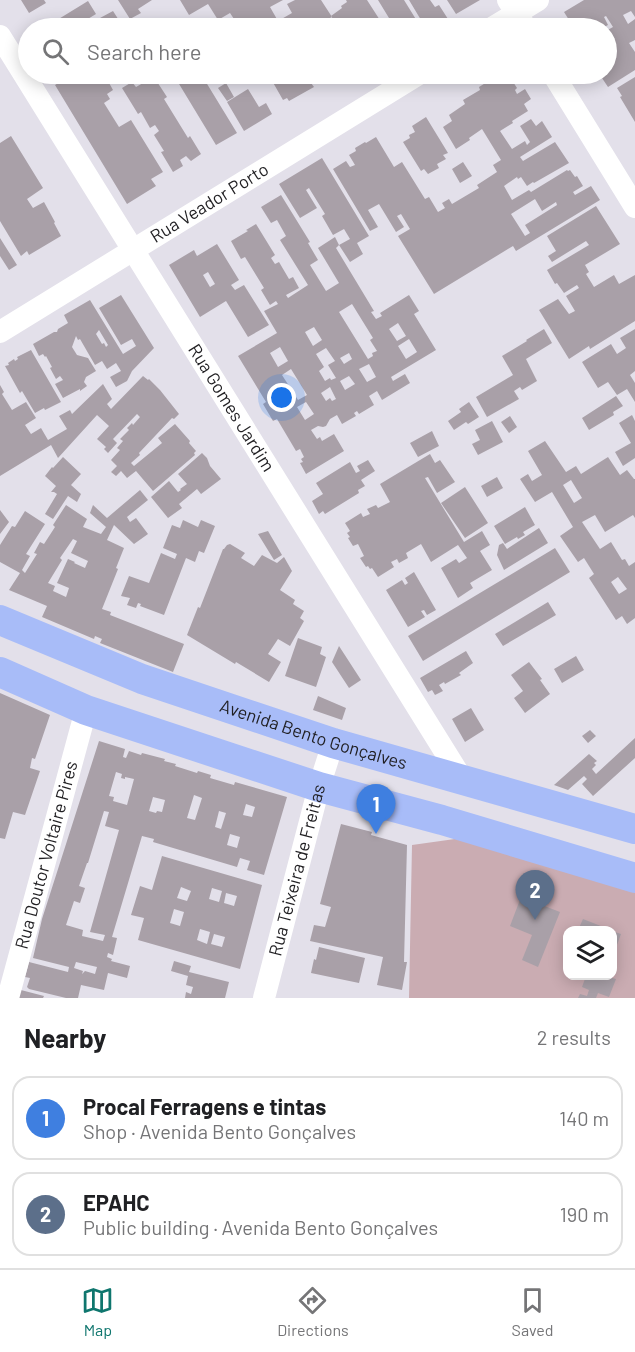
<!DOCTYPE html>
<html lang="en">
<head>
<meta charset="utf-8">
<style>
  body { margin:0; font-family:Barlow,sans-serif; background:#f2f2f2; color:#202124 }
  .controls { position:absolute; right:18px; bottom:18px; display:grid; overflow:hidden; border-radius:12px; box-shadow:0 3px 15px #0003 }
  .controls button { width:54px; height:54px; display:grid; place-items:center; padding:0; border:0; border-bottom:2px solid #e0e0e0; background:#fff; color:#202124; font:30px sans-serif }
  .you { position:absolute; left:282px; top:398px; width:21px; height:21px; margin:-15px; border:4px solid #fff; border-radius:50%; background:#1a73e8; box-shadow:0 0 0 9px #1a73e833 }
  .badge { display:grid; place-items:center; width:39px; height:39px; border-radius:50%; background:#0f766e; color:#fff; font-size:20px; font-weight:700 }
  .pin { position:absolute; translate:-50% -50px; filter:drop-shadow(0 2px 3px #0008) }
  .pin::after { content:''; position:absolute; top:32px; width:21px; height:18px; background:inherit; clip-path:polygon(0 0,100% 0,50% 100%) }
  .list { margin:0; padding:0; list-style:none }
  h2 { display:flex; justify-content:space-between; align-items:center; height:78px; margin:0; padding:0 24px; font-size:26px }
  h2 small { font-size:20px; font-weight:400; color:#757577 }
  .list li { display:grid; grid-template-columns:39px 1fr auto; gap:18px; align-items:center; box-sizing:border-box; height:84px; margin:0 12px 12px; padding:0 12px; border:2px solid #e0e0e0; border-radius:18px }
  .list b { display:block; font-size:22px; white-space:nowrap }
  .list p { margin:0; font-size:20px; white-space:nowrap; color:#757577 }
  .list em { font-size:20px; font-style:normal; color:#757577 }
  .icon { flex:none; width:33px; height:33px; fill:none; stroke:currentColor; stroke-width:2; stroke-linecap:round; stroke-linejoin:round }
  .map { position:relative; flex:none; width:635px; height:998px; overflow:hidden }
  .search { position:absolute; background:#fff; box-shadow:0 3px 15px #0003; left:18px; right:18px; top:18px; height:66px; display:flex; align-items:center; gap:15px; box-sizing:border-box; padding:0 21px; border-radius:33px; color:#757577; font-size:22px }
  .sheet { height:270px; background:#fff }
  nav { display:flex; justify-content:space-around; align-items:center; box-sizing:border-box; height:84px; border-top:2px solid #e0e0e0; background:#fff; font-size:16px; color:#757577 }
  nav a { display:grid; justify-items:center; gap:3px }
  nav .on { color:#0f766e }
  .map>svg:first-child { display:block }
  .green { fill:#caacb2; fill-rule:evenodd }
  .building { fill:#a9a0a8; fill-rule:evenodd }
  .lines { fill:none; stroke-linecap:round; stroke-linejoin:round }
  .minor { stroke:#fff; stroke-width:22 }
  .major { stroke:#a8bcf8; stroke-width:30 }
  .labels { text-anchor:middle; stroke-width:4.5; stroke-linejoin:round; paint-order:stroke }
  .street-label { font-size:18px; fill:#201f22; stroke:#e3e0ea }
</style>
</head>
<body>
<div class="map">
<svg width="635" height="998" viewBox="0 0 635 998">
  <rect width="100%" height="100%" fill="#e3e0ea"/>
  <path class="green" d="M 462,838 L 635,891 L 635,998 L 409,998 L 412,845 ZM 568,930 L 612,930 L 612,976 L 568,976 Z"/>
  <path class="building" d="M 21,0 L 44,0 L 46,3 L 29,13 Z
    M 118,0 L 152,0 L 138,9 L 141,13 L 130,19 Z
    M 180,0 L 283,0 L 270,7 L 278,21 L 292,13 L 287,4 L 295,0 L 321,0 L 332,17 L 324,21 L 328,28 L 311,28 L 307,22 L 300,26 L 301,28 L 240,28 L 230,13 L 218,20 L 208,4 L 189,15 Z
    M 346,0 L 367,0 L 385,28 L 339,28 L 331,16 L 342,8 L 341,6 L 347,2 Z
    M 378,0 L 404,0 L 417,21 L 406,28 L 392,28 L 386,19 L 389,18 Z
    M 409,0 L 430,0 L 435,7 L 439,5 L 448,19 L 432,28 L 422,28 L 418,22 L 421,20 Z
    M 447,0 L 480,0 L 456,14 Z
    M 584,0 L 635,0 L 635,17 L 631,11 L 623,15 L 628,24 L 635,19 L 635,40 L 629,43 L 635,52 L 635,70 L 608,87 L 600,75 L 606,74 L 606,31 L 613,27 L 606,16 L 604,17 L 608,25 L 602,28 L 574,28 L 564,12 Z
    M 88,1 L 96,14 L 73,28 L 44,28 Z
    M 113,11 L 124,28 L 106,28 L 100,18 Z
    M 73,74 L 120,74 L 108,81 L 113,90 L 107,94 L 110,99 L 104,103 L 119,127 L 131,120 L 163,172 L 151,179 L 156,186 L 127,204 L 55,85 Z
    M 146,74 L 152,74 L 167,97 L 164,99 L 188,138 L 190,136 L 201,154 L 191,161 L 186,156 L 180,160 L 183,166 L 173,172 L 161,152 L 164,151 L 154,135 L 159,131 L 155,125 L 150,128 L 141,112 L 138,114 L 122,88 L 132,82 L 136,87 L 143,83 L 140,77 Z
    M 173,74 L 201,74 L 237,133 L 216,145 Z
    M 265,74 L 310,74 L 315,81 L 311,83 L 314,87 L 289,101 L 287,98 L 283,100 L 271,79 L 269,80 Z
    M 489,74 L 508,74 L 517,88 L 515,90 L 517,94 L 525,89 L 531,99 L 524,104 L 528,111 L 512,121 L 513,123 L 500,131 L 512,149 L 525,141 L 527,145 L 530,142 L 520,126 L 531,119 L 536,126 L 542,121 L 552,137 L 520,157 L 523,161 L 555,142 L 569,163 L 534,183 L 533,182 L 527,186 L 521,177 L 518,179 L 517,177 L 504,186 L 512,200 L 529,190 L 531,192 L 567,170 L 568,171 L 570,170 L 575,177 L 577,176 L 583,186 L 573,192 L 575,195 L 591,186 L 600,200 L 516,251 L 513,246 L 434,294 L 398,236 L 410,229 L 401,214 L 397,216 L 404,227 L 396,232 L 379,204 L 368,210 L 378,227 L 370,231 L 333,169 L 346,161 L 350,167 L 355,165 L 349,155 L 356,151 L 355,148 L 365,142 L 366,143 L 376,137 L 394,167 L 402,162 L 425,199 L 429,197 L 438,212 L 445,208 L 442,203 L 449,199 L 452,204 L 479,188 L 477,185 L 497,172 L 493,165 L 501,160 L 482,129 L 469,138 L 470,140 L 456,149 L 443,127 L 452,121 L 449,115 L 465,104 L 463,100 L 480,90 L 479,87 L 487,82 L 484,77 ZM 535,199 L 542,211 L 556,202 L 557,205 L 525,225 L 530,233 L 525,236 L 511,214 Z
    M 635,77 L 635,122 L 620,97 L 622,96 L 617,88 Z
    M 226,83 L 234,97 L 227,101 L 218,88 Z
    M 248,89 L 259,107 L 266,103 L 272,114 L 244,131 L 227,102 Z
    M 426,117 L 448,153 L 443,155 L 446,159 L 437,164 L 439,168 L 428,174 L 424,169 L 421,171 L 403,142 L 410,138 L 409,135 L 415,132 L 412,126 Z
    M 11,136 L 43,188 L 27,199 L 33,208 L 44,202 L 55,222 L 54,223 L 61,236 L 29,255 L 27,251 L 21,256 L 0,221 L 0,143 Z
    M 322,158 L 369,236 L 357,243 L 363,254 L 350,262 L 339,245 L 350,239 L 344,229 L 333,235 L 322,216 L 325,214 L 309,188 L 306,190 L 317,208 L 300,218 L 279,184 Z
    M 463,162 L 472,176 L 460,183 L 452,169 Z
    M 281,195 L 310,242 L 308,243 L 318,260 L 310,265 L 326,291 L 339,283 L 318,248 L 335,237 L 339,245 L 336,248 L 374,311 L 371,312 L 376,319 L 382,316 L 380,313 L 409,295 L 419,311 L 414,314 L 436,350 L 391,377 L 393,381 L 405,374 L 410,383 L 382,400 L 377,391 L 369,396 L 374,405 L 359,414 L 357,411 L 354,413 L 356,416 L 342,424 L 337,415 L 330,419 L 326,426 L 323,427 L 318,426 L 311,430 L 317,439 L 320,437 L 322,441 L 334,434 L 344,451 L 306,474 L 300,463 L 303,462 L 301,459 L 304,457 L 300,449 L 296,451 L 277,419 L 273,421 L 263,404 L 266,402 L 238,356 L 277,333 L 264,311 L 278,304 L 276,301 L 270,305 L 261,290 L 264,288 L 245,257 L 241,259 L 231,241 L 248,231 L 246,230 L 256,224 L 275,255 L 271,258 L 275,264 L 279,262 L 289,279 L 293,277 L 299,288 L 286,295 L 288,298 L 308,285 L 280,240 L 286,236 L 277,220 L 271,223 L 261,207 ZM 352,304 L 373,338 L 370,340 L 377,351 L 372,353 L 373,356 L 368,359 L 339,312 ZM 398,323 L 406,336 L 397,341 L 389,329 ZM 314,327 L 322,340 L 313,346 L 305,332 ZM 409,339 L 417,352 L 406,359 L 398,346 ZM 280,347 L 288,361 L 278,367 L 270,353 ZM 326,348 L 335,361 L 328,365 L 336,378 L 331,380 L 330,378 L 325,381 L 319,371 L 324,367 L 316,354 ZM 349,353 L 352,359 L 344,364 L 340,358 ZM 369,364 L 376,377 L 367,382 L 359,369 ZM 291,369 L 307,395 L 298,400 L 282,375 ZM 349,376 L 355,384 L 345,390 L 340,381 ZM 330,387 L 336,399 L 332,401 L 330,398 L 326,401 L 321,393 ZM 306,402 L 314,414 L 305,420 L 297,407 Z
    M 596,206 L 620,244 L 585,265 L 589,272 L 586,274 L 594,287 L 614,275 L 619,284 L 635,275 L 635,321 L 590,349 L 589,346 L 569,359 L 539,310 L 558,299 L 569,314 L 575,311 L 566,296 L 579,288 L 577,285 L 564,293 L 557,283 L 555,284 L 547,270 L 589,245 L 586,241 L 552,262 L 548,256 L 556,251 L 547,236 Z
    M 0,238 L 17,265 L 9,270 L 0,256 Z
    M 217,244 L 239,280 L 231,285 L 235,290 L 244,285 L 269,325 L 248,337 L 226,301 L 200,317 L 169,265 L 194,250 L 197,256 ZM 208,272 L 215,284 L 210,287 L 203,275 Z
    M 121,295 L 154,348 L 132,371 L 127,381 L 116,387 L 110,377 L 121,371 L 116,363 L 107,369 L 102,361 L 95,365 L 80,339 L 78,340 L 76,336 L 72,347 L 77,355 L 88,358 L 96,371 L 86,377 L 84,382 L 87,386 L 80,391 L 80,389 L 63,398 L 55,384 L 63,380 L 60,376 L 56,379 L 50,368 L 52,367 L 46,356 L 45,357 L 43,354 L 39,356 L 33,344 L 54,332 L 57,332 L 58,329 L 68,323 L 64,315 L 90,300 L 123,354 L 136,346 L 132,339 L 121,345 L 99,308 ZM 99,330 L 108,345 L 106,347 L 104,343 L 102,344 L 96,334 Z
    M 544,329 L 552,343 L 526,359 L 537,381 L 522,390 L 520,387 L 514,391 L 519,399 L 487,417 L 476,397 L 513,375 L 502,356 L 527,341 L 526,340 Z
    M 635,329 L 635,371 L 630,375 L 635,383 L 635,402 L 627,389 L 617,395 L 608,382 L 598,388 L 582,362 L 611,344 L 617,354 L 626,348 L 620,338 Z
    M 31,350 L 61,402 L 45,410 L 44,408 L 35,413 L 22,391 L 20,393 L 5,366 L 9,365 L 8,363 L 14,359 L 15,361 L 18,359 L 17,357 Z
    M 143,376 L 148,380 L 149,379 L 160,390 L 179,414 L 174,419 L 172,418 L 139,453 L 140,455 L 131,463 L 134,466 L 162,443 L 158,438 L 175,424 L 190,441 L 189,443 L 196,451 L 194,453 L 195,455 L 153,491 L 136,471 L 127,478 L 121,471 L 116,476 L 111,472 L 117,466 L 111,460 L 120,450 L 117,448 L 123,441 L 120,439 L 129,430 L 127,428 L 132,423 L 133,425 L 140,417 L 137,414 L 113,439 L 117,443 L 108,453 L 104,449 L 106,447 L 97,439 L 109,426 L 97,415 L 58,458 L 51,445 L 0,476 L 0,385 L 4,392 L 2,394 L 12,410 L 26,402 L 36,418 L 25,425 L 31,434 L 41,428 L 48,440 L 67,429 L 59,416 L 70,410 L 72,414 L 103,384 L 112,399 L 107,404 L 111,409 Z
    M 616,396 L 623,406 L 613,412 L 614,415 L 589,430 L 582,418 Z
    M 469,402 L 479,417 L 468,424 L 466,422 L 454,430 L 448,421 L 461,412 L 459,409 Z
    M 632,415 L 635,421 L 635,458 L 623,466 L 615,452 L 631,443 L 619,423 Z
    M 510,416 L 517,427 L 509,433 L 501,422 Z
    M 492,421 L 503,442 L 478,455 L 472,444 L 480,440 L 475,430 Z
    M 432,431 L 439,446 L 418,457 L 410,443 Z
    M 545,441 L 566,472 L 576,466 L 581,474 L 608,457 L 620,475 L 627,470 L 634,479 L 635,479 L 635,518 L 633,515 L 605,532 L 595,515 L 582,522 L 600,549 L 611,542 L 622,560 L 625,559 L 629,566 L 635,562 L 635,618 L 627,624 L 622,616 L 616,620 L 589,578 L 594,574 L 584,558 L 578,562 L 560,536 L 573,527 L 552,492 L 535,502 L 520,479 L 528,474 L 532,481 L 542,475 L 528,451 ZM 571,480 L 582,498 L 574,503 L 563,485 ZM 618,577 L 627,589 L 619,594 L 611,582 Z
    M 202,453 L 207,458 L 210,466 L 221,479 L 201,494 L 197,489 L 179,504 L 182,508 L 168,518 L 151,497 L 169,481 L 178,492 L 181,490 L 180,489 L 187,484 L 178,474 Z
    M 430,454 L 435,463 L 440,460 L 455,482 L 437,493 L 428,477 L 425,478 L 464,542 L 482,531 L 490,545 L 480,551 L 492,570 L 470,583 L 473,588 L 458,598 L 441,568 L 456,559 L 459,563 L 467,558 L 458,545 L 431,562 L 421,544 L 406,553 L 408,558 L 399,563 L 397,559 L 391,562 L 394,567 L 378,577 L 372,568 L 370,569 L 368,566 L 366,567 L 360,558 L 364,556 L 358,544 L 353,546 L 348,538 L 350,537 L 347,533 L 350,531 L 345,523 L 361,513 L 363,517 L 370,514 L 367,509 L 376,505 L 378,508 L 390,502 L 380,484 Z
    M 63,457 L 81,474 L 71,485 L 81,494 L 77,502 L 68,496 L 53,519 L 45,514 L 57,494 L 54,492 L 51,492 L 56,486 L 45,476 L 52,467 L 53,468 Z
    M 368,460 L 375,471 L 361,480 L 365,486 L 358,490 L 359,493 L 325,514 L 323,511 L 319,514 L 312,501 L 323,494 L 316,483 L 350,462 L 356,473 L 360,471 L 357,466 Z
    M 497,477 L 503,488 L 487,497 L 481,486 Z
    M 465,487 L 488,523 L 465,538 L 441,503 Z
    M 140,490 L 148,500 L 127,517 L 130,522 L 136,518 L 148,534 L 134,544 L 114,525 L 107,540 L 124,548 L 116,568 L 118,569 L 102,609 L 111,612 L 110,615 L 184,644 L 173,672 L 100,643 L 102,639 L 95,636 L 94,639 L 42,617 L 47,606 L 9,590 L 20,573 L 0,562 L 0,545 L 12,526 L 15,527 L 25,511 L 45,524 L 26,554 L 30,556 L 22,570 L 25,573 L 37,554 L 34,553 L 40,542 L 44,544 L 55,527 L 53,525 L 66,505 L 87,519 L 83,527 L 101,534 L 106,527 L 90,513 L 93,505 L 107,518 ZM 73,539 L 77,541 L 71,553 L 88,561 L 85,568 L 74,563 L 75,562 L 68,559 L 57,583 L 69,588 L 66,597 L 53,591 L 55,586 L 48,583 L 62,560 L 60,558 Z
    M 525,507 L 535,525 L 523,532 L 525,535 L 518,539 L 517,537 L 505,544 L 494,526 Z
    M 0,510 L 9,522 L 0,534 Z
    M 183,520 L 198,527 L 201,520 L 215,526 L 204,553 L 199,551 L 195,562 L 186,558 L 164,615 L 140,606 L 141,604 L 138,603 L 136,608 L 127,605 L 130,598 L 121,596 L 129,576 L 149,583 L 161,553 L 175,559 L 177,554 L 163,548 L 172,525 L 180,528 Z
    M 539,528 L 548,543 L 504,570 L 497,555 L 499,545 L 503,543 L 507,549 Z
    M 268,531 L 282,555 L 274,560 L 258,534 Z
    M 230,544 L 245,553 L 241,558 L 254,566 L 262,555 L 277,563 L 284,557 L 292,571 L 280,590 L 295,600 L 293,604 L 304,611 L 300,618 L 304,621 L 290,646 L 278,639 L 268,654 L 281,662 L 269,682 L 236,662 L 235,664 L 187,635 L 198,607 L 200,608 L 223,549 L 224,549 L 227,545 Z
    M 555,548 L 570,572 L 423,661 L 408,636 Z
    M 414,572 L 436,610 L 427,615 L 424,610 L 421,611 L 425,617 L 408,627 L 386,590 L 402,580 L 405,585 L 408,583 L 405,578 Z
    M 548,602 L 556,615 L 503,646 L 495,634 Z
    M 298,638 L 322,647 L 320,654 L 326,657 L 316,687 L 285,676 Z
    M 339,646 L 361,680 L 349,688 L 332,662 Z
    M 466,651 L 473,663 L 459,673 L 461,675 L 445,684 L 444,682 L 439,685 L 443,691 L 435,695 L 432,690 L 428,692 L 420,678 Z
    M 576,656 L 584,670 L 562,683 L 554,669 Z
    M 529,662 L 542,679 L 540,680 L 550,694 L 525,713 L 514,698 L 523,691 L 511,675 Z
    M 0,693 L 50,715 L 35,759 L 32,758 L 30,768 L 40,771 L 25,815 L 13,812 L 5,839 L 0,838 Z
    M 318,696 L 346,708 L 342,720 L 313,710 Z
    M 471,708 L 484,730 L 465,742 L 452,719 Z
    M 590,730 L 596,736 L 588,743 L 582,736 Z
    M 635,738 L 635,758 L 593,796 L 582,784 L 587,779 L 584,776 L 568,790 L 554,785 L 589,754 L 597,761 L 594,763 L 596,765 L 592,769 L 596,774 Z
    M 99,741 L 125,749 L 123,757 L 126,758 L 129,751 L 141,755 L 142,753 L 165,759 L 164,761 L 176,764 L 175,766 L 197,773 L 198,771 L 211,775 L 210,778 L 234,785 L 235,782 L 287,797 L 264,875 L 247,870 L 250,861 L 240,858 L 237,867 L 153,842 L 154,839 L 142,836 L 112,937 L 117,938 L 113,955 L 108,953 L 107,957 L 112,959 L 111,961 L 130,966 L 127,978 L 108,973 L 104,990 L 81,985 L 78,998 L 66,998 L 29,989 L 27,987 L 30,978 L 25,977 L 29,962 L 68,972 L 69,967 L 33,958 L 42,919 ZM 116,772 L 122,774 L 121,778 L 125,779 L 125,777 L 134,779 L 127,805 L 113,801 L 114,797 L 109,796 ZM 194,795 L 202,798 L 195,820 L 187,818 ZM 153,797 L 165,800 L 162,812 L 157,811 L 156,813 L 149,811 ZM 246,804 L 255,807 L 252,817 L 243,815 ZM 104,811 L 109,812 L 105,826 L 119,830 L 90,932 L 105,935 L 103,941 L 82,936 L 83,930 L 66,925 L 74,901 L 80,903 L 85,888 L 79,886 L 87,863 L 88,863 ZM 219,811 L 226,813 L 221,829 L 215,827 ZM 230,834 L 240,837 L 237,848 L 227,845 ZM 76,962 L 97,967 L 95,974 L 85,971 L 82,974 L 83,971 L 74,968 Z
    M 341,824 L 372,832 L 371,835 L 407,845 L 404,962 L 407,962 L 402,990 L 377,985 L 383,957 L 310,941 L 314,925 L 325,927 L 331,907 L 320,904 Z
    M 162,856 L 262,885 L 240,969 L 138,940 L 144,918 L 131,915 L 140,886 L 152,890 ZM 181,887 L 191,891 L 187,901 L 177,898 ZM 212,888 L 222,891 L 219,902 L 209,899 ZM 226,893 L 237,896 L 234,906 L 224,903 ZM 174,909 L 184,912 L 180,926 L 170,923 ZM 200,929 L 210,932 L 207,944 L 197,940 ZM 214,934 L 225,937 L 222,947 L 211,944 Z
    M 521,897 L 560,912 L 538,967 L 522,960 L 532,935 L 510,926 Z
    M 583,919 L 611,930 L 578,930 Z
    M 612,931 L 621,934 L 613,956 L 612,956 Z
    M 319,947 L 365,958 L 359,983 L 311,973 L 314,959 L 316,960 Z
    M 174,961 L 191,966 L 189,972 L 229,982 L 225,998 L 185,998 L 186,992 L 191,994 L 193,987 L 186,985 L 188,976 L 171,971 Z
    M 586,976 L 605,976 L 616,979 L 609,997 L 598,993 L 596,998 L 578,998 L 580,994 L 587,996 L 589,990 L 582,987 Z
    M 17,989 L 44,996 L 43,998 L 17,998 Z"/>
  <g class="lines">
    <g class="minor">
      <path d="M 508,0 L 526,28"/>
      <path d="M 492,28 L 538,0"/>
      <path id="s1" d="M 0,36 L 462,779"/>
      <path d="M 553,74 L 635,207"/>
      <path id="s2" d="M 0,332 L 419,74"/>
      <path id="s3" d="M 8,998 L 86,710"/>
      <path id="s4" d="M 264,998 L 319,787 L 333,743"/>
    </g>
    <g class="major">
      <path id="s5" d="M 0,620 L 142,679 L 333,743 L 635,829"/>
      <path d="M 0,672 L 86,710 L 319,787 L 442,820 L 635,878"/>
    </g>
  </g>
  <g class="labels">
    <g class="street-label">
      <text dy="6" stroke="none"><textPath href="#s2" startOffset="246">Rua Veador Porto</textPath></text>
      <text dy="6" stroke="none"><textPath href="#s1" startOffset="438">Rua Gomes Jardim</textPath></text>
      <text dy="6" stroke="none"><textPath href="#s5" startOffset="334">Avenida Bento Gonçalves</textPath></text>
      <text dy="6" stroke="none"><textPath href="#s3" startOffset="148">Rua Doutor Voltaire Pires</textPath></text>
      <text dy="6" stroke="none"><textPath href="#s4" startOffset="132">Rua Teixeira de Freitas</textPath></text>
    </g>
  </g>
</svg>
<div class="controls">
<button><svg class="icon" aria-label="layers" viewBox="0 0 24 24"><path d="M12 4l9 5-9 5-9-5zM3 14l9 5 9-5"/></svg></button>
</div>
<div class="you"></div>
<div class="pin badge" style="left:376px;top:834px;background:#3f7fe0">1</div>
<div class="pin badge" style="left:535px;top:920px;background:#5c6f8a">2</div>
<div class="search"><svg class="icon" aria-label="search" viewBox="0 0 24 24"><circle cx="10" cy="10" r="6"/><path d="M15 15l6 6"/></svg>Search here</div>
</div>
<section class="sheet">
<h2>Nearby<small>2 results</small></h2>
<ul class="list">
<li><span class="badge" style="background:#3f7fe0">1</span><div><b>Procal Ferragens e tintas</b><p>Shop · Avenida Bento Gonçalves</p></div><em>140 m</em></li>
<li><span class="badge" style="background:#5c6f8a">2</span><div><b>EPAHC</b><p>Public building · Avenida Bento Gonçalves</p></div><em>190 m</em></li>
</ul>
</section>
<nav>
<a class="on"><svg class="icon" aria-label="map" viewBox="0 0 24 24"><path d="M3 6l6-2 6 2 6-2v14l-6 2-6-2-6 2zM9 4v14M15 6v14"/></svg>Map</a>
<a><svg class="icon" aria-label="directions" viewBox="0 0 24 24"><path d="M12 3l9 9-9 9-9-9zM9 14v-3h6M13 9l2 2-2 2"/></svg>Directions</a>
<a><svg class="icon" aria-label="saved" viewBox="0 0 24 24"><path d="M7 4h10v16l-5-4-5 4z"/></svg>Saved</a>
</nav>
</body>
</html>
